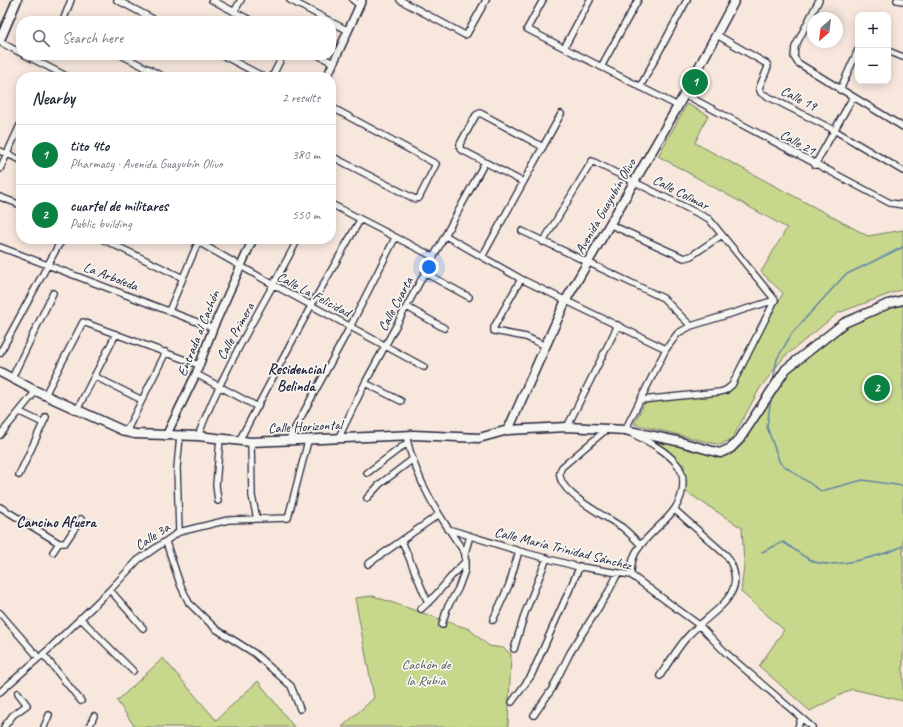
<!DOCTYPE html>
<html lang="en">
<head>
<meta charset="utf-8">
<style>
  body { margin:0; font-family:Caveat,sans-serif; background:#f6f6f7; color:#1f2937 }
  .controls { position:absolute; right:12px; top:12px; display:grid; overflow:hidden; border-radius:8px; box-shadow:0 2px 10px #0003 }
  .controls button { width:36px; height:36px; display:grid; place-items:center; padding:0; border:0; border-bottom:1px solid #e0e1e3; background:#fff; color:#1f2937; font:20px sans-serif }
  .compass { position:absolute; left:807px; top:12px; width:36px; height:36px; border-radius:50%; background:#fff; box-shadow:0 2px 10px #0003; rotate:208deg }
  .you { position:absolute; left:429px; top:267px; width:14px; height:14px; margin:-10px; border:3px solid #fff; border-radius:50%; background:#1a73e8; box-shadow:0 0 0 6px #1a73e833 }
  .badge { display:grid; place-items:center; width:26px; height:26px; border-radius:50%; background:#0b8043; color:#fff; font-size:13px; font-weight:700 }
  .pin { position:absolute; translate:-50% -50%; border:2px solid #fff; box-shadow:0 1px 4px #0006 }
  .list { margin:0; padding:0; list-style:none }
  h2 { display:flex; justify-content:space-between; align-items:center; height:52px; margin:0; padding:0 16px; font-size:17px }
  h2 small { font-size:13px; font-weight:400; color:#747a83 }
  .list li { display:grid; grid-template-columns:26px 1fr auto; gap:12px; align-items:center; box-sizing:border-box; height:60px; padding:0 16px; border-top:1px solid #e0e1e3 }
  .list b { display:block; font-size:15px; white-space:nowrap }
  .list p { margin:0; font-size:13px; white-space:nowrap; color:#747a83 }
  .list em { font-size:13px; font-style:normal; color:#747a83 }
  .icon { flex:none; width:22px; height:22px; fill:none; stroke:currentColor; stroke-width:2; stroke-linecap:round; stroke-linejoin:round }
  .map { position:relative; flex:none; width:903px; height:727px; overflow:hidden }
  .search { position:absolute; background:#fff; box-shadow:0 2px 10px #0003; left:16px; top:16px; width:320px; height:44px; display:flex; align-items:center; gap:10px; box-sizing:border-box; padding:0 14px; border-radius:16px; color:#747a83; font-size:15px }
  .panel { position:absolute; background:#fff; box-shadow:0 2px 10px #0003; left:16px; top:72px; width:320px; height:172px; border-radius:16px }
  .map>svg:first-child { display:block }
  .green { fill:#c7d88c; stroke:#747d64 }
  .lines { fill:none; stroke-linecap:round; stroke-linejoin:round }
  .stream { stroke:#6284a5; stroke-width:1.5 }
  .minor-casing { stroke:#22223b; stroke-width:8 }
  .tertiary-casing { stroke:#22223b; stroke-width:10 }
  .secondary-casing { stroke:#22223b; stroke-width:11 }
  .minor { stroke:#f6f6f2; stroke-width:5.5 }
  .tertiary { stroke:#f6f6f2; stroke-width:7 }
  .secondary { stroke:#f6f6f2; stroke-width:8 }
  .labels { text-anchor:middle; stroke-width:3.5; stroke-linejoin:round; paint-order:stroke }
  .street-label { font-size:14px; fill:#22223b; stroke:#f6f6f2 }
  .park-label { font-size:14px; fill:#545953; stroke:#f6f6f2 }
  .neighbourhood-label { font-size:15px; font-weight:bold; fill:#22223b; stroke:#f6f6f2 }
</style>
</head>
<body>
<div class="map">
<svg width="903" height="727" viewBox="0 0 903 727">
  <rect width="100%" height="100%" fill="#f7e7dc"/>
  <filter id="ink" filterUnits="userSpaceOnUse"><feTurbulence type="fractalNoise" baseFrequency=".025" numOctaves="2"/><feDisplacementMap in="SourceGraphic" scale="8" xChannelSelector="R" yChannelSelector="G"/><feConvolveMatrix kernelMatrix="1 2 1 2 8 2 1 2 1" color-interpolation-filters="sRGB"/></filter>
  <g filter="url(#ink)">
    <path class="green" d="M 687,104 L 708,115 L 695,143 L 868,236 L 903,230 L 903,289 L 838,313 L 784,357 L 760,388 L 732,439 L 720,445 L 634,424 L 645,402 L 728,394 L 783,293 L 761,272 L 787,228 L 658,156 Z
      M 903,302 L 903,701 L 852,689 L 810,711 L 759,666 L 784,630 L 741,592 L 744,565 L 742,528 L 685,491 L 684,465 L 648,437 L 697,449 L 717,457 L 731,455 L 742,443 L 767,395 L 785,370 L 844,325 Z
      M 373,596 L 469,629 L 489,646 L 503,648 L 511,654 L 508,727 L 342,727 L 374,698 L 355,598 Z
      M 163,658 L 216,720 L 258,681 L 294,727 L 135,727 L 117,701 Z"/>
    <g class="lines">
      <path class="stream" d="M 773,382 L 777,359 L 792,333 L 845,275 L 903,247
        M 771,397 L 767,427 L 780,463 L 821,491 L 863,480 L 903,486
        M 762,552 L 783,542 C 793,548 804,558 815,562 C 835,569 885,555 903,546"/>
      <g class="minor-casing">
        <path id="minor" d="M 117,0 L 157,21
          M 212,0 L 252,21
          M 290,0 L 330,21
          M 353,0 L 359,5
          M 400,0 L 465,35 L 467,34 L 486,0
          M 543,0 L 527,29 L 678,106
          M 819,0 L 795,47 L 794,57 L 798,63 L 903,127
          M 897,0 L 903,1
          M 234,12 L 241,0
          M 63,21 L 71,0
          M 331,22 L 347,30
          M 717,35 L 767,64 L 768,67 L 759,88 L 761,93 L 834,130 L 903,171
          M 0,42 L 21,53
          M 564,48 L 590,0
          M 888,51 L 903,57
          M 25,55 L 68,77
          M 121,55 L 164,77
          M 222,55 L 264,77
          M 318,55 L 333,63
          M 601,67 L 638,0
          M 146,77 L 150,69
          M 272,77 L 283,55
          M 640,87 L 687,0
          M 840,90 L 858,50
          M 684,94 L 890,203 L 903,205
          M 331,107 L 436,164 L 419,198 L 415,199 L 331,156
          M 0,151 L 21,160
          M 815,165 L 853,97
          M 0,169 L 21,123
          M 523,182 L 460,149 L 460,144 L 476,115 L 480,113 L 543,147
          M 0,197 L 21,205
          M 331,204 L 434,257
          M 609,224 L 684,258 L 691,256 L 722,235
          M 522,231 L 663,298 L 691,326
          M 446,236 L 521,279 L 666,349
          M 102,239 L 183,278
          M 193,239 L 274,285 L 424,367
          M 543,242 L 592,161 L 709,219 L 775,300
          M 0,247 L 213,328
          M 482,257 L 561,114
          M 425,273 L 469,297
          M 521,279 L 494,327 L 494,331 L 526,337 L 546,346
          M 407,307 L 444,328
          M 169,311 L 199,240
          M 0,353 L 58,246 L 64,239
          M 196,374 L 258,407
          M 94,376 L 142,400
          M 12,378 L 53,293
          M 365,383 L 401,401
          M 45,395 L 83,322 L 199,365
          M 641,400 L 720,392 L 726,390 L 732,385 L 775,300
          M 77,410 L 116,334
          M 20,412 L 43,423
          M 567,427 L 618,325
          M 607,429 L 562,467 C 547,489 610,518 623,528 C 629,533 635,539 641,545
          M 126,432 L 166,352
          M 0,435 L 36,391
          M 406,435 C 415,479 440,518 465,553
          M 198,436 C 224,367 264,304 298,239
          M 339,437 L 365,383 L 485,162
          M 239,441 L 311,306 L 360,220
          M 288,441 L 350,327 L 395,238
          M 251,442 L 252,496 L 257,519
          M 367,473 L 407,443
          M 19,475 L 46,417
          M 367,498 L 380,484 L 413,459
          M 218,501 L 216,485 L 220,439
          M 0,507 L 59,543 L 53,552
          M 448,529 L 519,551 L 575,566 L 631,575 L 699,625 L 726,653 L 812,727
          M 179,532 L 177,468 L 180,436
          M 402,541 L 428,603
          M 166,542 L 180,584 L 189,603 L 216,629 L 254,653 L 291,686 L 300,709
          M 59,543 L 65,543 L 81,519
          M 368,564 L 438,515
          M 631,575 C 631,568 632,559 636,552 C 651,527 683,515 683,483 C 683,476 681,468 676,463 C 664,448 642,439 625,430 L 666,349 L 678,333 L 691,326 L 775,300
          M 110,590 L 143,628
          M 421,609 C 439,595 449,576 466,561
          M 0,613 L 39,658
          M 80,618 L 133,671
          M 493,620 L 509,585 L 519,551
          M 442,625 L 447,608 L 458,589 L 465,570 L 465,553 L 470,536
          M 514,649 L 525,613 L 547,558
          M 43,654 L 81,701
          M 660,676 C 669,662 678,647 689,635 C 712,610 752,595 727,556 L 675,510
          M 0,692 L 49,649 L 110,590 L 138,560 L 179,532 L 228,520 L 288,518 L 308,441
          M 512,702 L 531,676 L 580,566
          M 534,715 L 552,689 L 570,653 L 609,591 L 618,573
          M 4,727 L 13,715 L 27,705 L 18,693
          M 44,727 L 49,715
          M 89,727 L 94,716
          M 798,727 L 801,718"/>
      </g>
      <g class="tertiary-casing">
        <path id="tertiary" d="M 327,77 L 362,0
          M 166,436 L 196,374 L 213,328 L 253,239"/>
      </g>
      <g class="secondary-casing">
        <path id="secondary" d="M 0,40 L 17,0
          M 0,372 L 36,391 L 126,432 L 135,434 L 198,436 L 251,442 L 414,435 L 479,438 L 508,430 L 567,427 L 607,429 L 625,430 L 677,441 L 720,453 L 731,448 L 739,440 L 786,369 L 844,323 L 888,304 L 903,300
          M 508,430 L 566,300 L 678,106 L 735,0"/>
      </g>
      <use href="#minor" class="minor"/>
      <use href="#tertiary" class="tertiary"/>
      <use href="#secondary" class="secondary"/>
    </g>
  </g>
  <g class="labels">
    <g class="street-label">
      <text transform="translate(799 98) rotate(27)" y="5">Calle 19</text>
      <text transform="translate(798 142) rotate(28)" y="5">Calle 21</text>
      <text transform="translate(681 192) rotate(27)" y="5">Calle Colimar</text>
      <text transform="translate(605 206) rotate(-60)" y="5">Avenida Guayubín Olivo</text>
      <text transform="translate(111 276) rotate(21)" y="5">La Arboleda</text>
      <text transform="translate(314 294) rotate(28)" y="5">Calle La Felicidad</text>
      <text transform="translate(395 304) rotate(-62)" y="5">Calle Cuarta</text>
      <text transform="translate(235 331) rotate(-61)" y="5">Calle Primera</text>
      <text transform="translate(198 333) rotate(-68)" y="5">Entrada al Cachón</text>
      <text transform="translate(305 426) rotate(-3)" y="5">Calle Horizontal</text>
      <text transform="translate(152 536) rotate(-34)" y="5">Calle 3a</text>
      <text transform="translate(563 548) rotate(14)" y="5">Calle María Trinidad Sánchez</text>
    </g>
    <g class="park-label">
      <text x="426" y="669">Cachón de<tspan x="426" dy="16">la Rubia</tspan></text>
    </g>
    <g class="neighbourhood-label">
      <text x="296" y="374">Residencial<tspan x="296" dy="17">Belinda</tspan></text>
      <text x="56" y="527">Cancino Afuera</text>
    </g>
  </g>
</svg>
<div class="controls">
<button>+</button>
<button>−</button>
</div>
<svg class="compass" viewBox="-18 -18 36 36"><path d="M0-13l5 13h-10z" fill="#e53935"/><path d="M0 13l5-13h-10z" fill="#747a83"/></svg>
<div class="you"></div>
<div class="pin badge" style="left:695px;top:82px">1</div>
<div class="pin badge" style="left:877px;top:388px">2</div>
<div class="search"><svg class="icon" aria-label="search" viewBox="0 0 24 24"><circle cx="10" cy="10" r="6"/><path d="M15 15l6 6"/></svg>Search here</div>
<section class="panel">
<h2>Nearby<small>2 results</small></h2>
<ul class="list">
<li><span class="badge">1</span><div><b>tito 4to</b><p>Pharmacy · Avenida Guayubín Olivo</p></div><em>380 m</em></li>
<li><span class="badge">2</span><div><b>cuartel de militares</b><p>Public building</p></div><em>550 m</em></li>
</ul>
</section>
</div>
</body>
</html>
